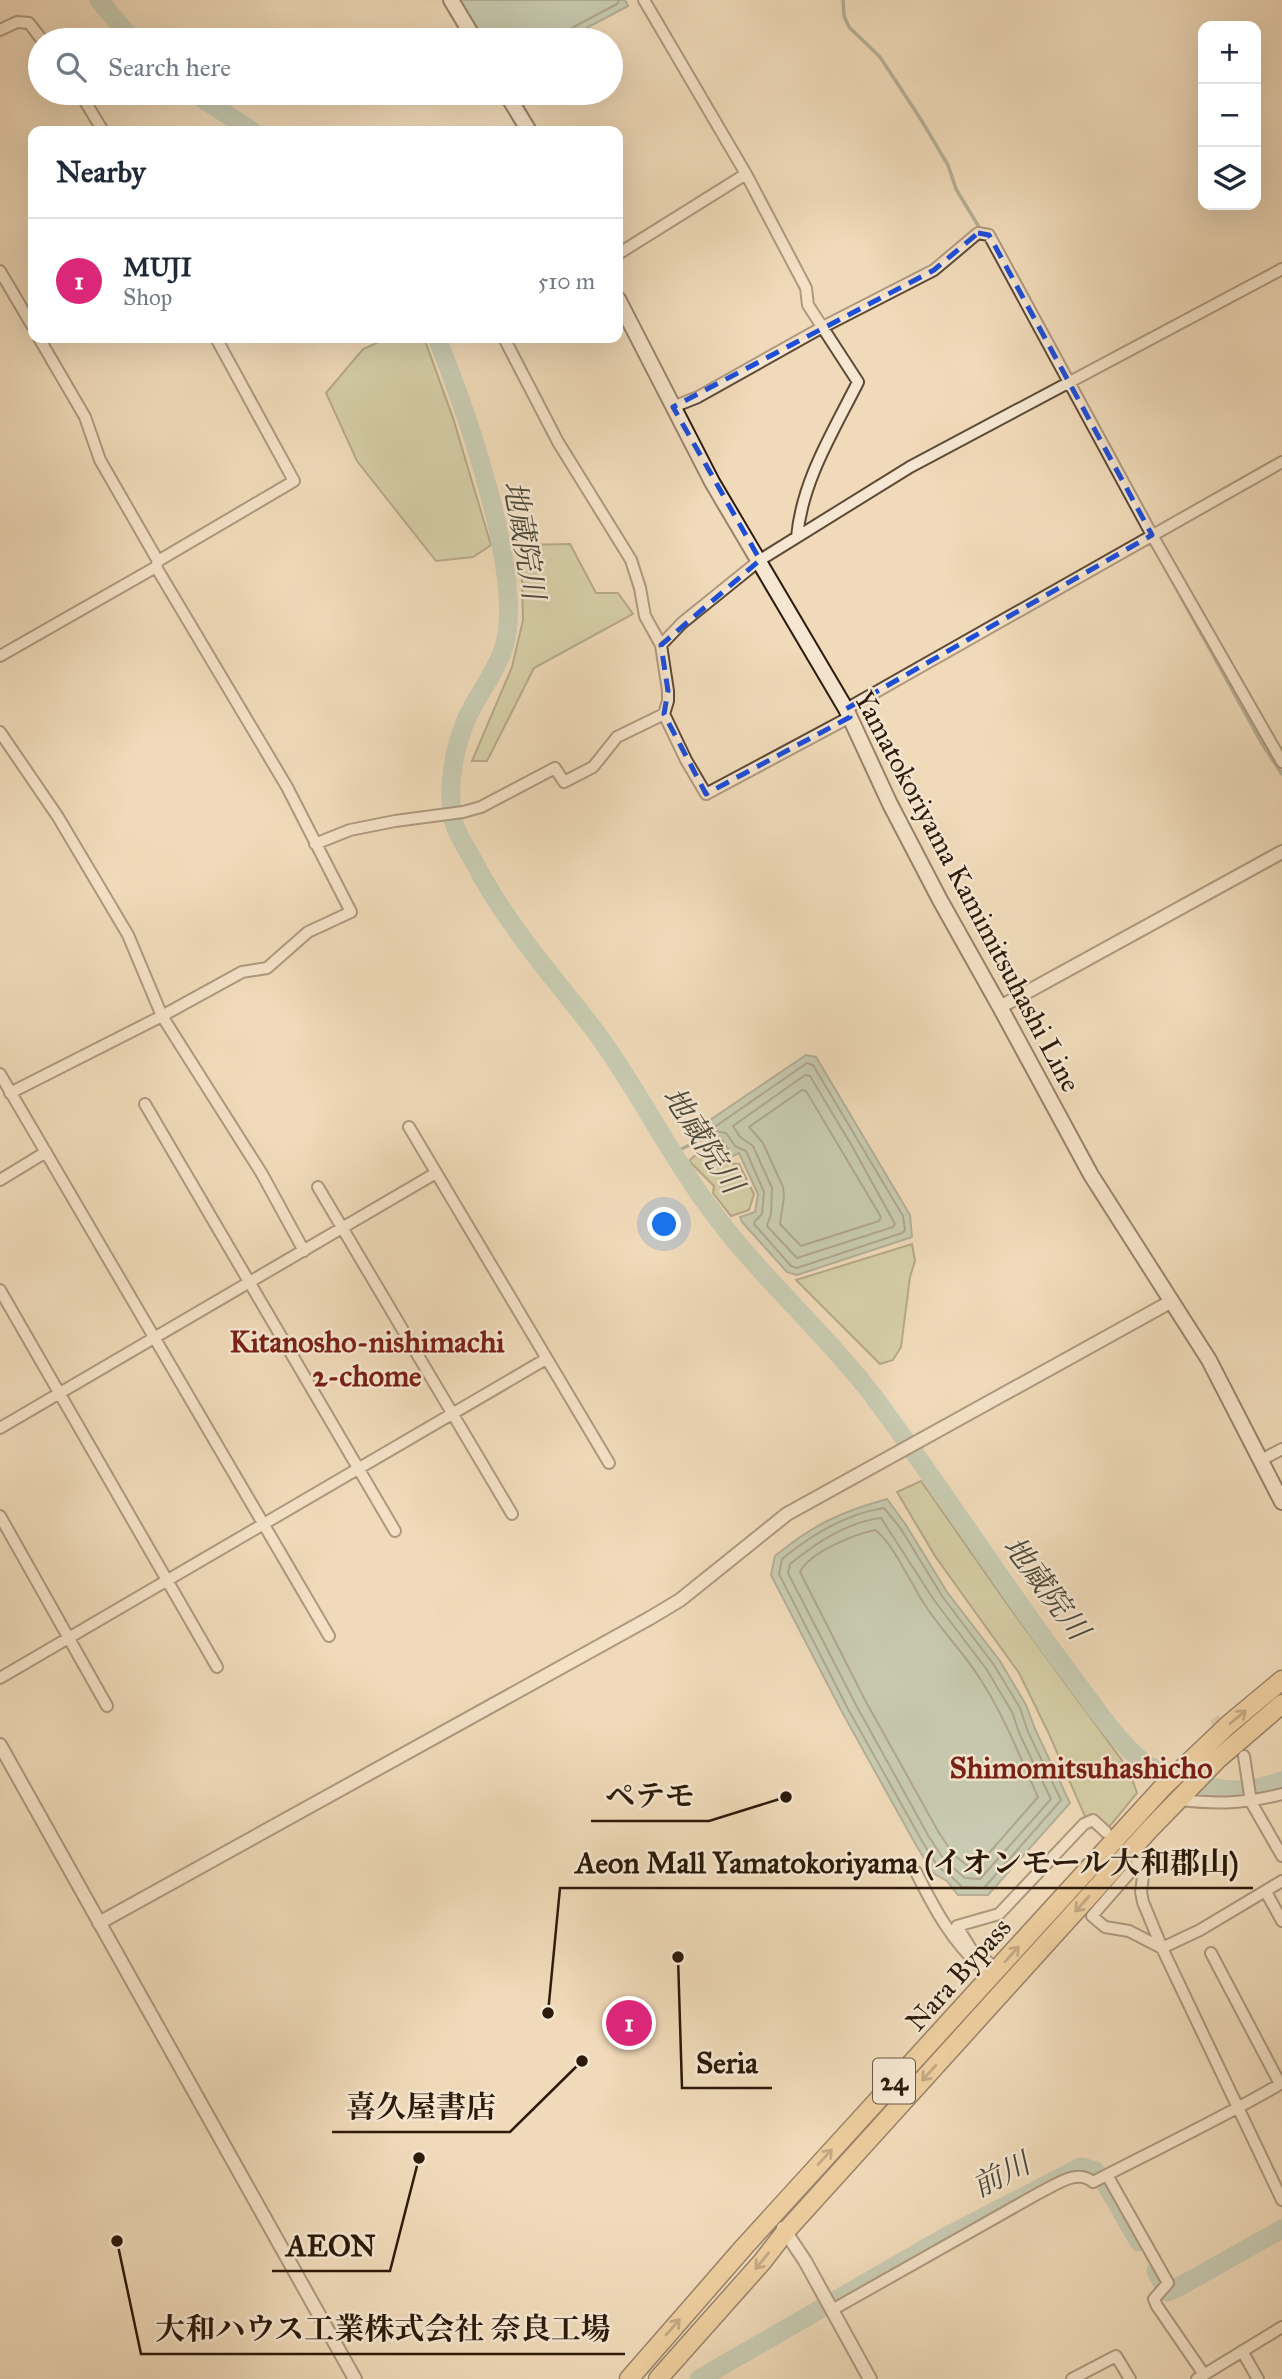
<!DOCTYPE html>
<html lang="en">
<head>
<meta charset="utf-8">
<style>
  body { margin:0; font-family:"IM FELL Great Primer","Noto Serif JP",serif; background:#f6f6f7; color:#1f2937 }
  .controls { position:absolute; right:21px; top:21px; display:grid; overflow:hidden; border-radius:14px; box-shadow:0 7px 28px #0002 }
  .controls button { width:63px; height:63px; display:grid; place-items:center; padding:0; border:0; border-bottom:2px solid #e0e1e3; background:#fff; color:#1f2937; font:35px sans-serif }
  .you { position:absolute; left:665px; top:1225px; width:24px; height:24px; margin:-18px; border:5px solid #fff; border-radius:50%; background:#1a73e8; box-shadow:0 0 0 10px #1a73e833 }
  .badge { display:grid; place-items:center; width:46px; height:46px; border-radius:50%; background:#db2777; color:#fff; font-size:23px; font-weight:700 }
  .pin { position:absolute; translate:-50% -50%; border:4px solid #fff; box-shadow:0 2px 7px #0006 }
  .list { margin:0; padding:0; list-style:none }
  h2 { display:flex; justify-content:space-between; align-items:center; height:91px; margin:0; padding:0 28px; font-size:30px }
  h2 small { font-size:23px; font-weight:400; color:#747a83 }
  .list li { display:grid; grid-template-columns:46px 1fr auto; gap:21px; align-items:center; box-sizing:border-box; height:126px; padding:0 28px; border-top:2px solid #e0e1e3 }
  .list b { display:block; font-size:26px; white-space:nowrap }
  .list p { margin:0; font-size:23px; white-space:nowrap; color:#747a83 }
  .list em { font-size:23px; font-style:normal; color:#747a83 }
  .icon { flex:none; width:38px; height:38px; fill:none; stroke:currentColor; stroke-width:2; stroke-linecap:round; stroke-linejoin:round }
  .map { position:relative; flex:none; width:1282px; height:2379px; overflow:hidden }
  .search { position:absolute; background:#fff; box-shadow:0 7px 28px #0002; left:28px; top:28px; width:595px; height:77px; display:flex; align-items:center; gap:18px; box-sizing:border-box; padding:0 24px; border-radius:38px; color:#747a83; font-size:26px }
  .panel { position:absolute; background:#fff; box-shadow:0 7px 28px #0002; left:28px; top:126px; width:595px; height:217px; border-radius:14px }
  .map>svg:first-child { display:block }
  .green { fill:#b5c092; stroke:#716d4e; stroke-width:2 }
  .water { fill:#9abbac; stroke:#6e7b6b; stroke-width:2 }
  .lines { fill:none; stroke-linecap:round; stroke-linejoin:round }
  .shore { stroke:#646a5a; stroke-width:2 }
  .stream { stroke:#6e7b6b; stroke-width:3.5 }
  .river { stroke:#9abbac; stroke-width:19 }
  .minor-tunnel { stroke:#c9b496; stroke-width:10; stroke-dasharray:10 5; stroke-linecap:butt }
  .minor-casing { stroke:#5e4a35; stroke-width:14 }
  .tertiary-casing { stroke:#5e4a35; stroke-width:16 }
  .secondary-casing { stroke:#2d1a09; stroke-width:18 }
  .trunk-casing { stroke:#2d1a09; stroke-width:21 }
  .minor { stroke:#f5e7d2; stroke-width:10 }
  .tertiary { stroke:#f5e7d2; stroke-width:12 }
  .secondary { stroke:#f5e7d2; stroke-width:14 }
  .trunk { stroke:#e8bd7c; stroke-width:18 }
  .oneway { stroke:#8a6c42 }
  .marked { fill:none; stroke:#1d4ed8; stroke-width:5; stroke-dasharray:14 9; stroke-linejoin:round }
  .labels { text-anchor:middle; stroke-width:5; stroke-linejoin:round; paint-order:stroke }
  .shield { fill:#f5e7d2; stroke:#695845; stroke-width:2 }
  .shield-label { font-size:26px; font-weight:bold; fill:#2d1a09 }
  .street-label { font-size:28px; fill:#2d1a09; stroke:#f5e7d2 }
  .water-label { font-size:30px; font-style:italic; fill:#4e4a3a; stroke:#f5e7d2 }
  .neighbourhood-label { font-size:30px; font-weight:bold; fill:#7a1f14; stroke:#f5e7d2 }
  .leader { fill:none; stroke:#2d1a09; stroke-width:2.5 }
  .callout-dot { fill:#2d1a09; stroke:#f5e7d2; stroke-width:2.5 }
  .callout-label { font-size:30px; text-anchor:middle; font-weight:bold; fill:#2d1a09; stroke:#f5e7d2; stroke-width:5; stroke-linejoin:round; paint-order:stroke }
</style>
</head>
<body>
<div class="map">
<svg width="1282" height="2379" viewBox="0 0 1282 2379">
  <rect width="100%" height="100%" fill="#f0dab9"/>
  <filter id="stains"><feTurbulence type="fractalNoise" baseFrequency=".00286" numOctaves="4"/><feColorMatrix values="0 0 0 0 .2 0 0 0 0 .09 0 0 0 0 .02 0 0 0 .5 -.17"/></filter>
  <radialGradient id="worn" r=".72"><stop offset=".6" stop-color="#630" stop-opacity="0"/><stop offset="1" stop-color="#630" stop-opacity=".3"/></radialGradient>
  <path class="green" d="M 388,338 L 424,338 L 453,418 L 491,545 L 473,557 L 436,561 L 357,461 L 326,393 L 363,349 Z
    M 570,544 L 596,593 L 618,593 L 633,614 L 534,668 L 487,761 L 472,761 L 512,667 L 523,620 L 521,545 Z
    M 704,1147 L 723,1163 L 739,1164 L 754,1194 L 749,1210 L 731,1216 L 713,1193 L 714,1186 L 689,1161 Z
    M 912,1244 L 915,1261 L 910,1277 L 901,1347 L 893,1360 L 880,1364 L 796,1280 Z
    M 921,1481 L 1005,1601 L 1129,1770 L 1137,1793 L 1110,1826 L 1087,1821 L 1049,1734 L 1019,1673 L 935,1556 L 897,1492 Z"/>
  <path class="water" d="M 459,0 L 625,0 L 628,6 L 564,40 L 483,40 Z
    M 806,1055 L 816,1057 L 910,1215 L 912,1237 L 797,1275 L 787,1272 L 742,1222 L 740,1217 L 755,1212 L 758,1194 L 739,1153 L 733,1156 L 721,1138 L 710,1142 L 704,1138 L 704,1124 Z
    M 887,1499 L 906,1525 L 947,1592 L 1000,1661 L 1026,1705 L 1035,1729 L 1070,1803 L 988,1895 L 958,1895 L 947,1881 L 933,1873 L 916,1845 L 842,1712 L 771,1575 L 775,1556 C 813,1525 840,1512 887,1499 Z"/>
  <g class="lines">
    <path class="shore" d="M 563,40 L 566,31 L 617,4 L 619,0
      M 807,1063 L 813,1065 L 903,1216 L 905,1230 L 902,1233 L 797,1268 L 791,1266 L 754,1224 L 755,1221 L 762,1214 L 764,1192 L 746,1151 L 735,1146 L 726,1133 L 715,1131 L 713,1128 Z
      M 805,1075 L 810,1076 L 852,1146 L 895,1224 L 893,1227 L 797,1258 L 767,1226 L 771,1214 L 772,1188 L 753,1146 L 740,1137 L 733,1126 Z
      M 802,1090 L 806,1091 L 881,1217 L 879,1221 L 801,1246 L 780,1224 L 784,1197 L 783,1187 L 763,1143 L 749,1127 Z
      M 884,1508 L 901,1529 L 942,1596 L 994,1665 L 1020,1708 L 1028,1732 L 1061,1800 L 984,1888 L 962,1887 L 951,1876 L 938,1867 L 922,1841 L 848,1709 L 779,1574 L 782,1559 C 811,1535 845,1514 884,1508 Z
      M 881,1518 L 934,1600 L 987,1670 L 1012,1712 L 1020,1735 L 1051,1799 L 980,1879 L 965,1878 L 945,1861 L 929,1837 L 856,1705 L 788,1573 L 790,1564 C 816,1543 847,1522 881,1518 Z
      M 875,1530 C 892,1541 912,1586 925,1605 C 941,1630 963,1652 979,1677 C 1004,1715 1020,1757 1038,1797 L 975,1869 L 970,1868 L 953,1854 L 938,1831 L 865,1700 L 800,1572 C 810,1552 853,1535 875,1530 Z"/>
    <path class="stream" d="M 843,0 L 844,16 L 849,27 L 880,57 L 920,118 L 948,165 L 956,189 L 982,232
      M 1160,559 L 1261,742 L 1282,774
      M 673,1153 L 704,1138"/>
    <path class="river" d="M 99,0 L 132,40
      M 194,93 L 252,131
      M 437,338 C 465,408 525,575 504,647 C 496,673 477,695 466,720 C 454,749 447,788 453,819 C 456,834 466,847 473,860 C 505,923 552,975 595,1031 C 637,1087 667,1151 709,1207 C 757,1274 821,1328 871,1393 C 937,1481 996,1574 1061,1662 C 1083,1690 1115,1740 1142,1761 C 1161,1776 1213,1790 1238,1790 C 1252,1791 1268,1785 1282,1781
      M 1156,2271 L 1167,2292 L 1175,2289 L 1282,2229
      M 699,2379 L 947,2236 L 1081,2167 L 1095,2171 L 1104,2181 L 1139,2242"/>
    <path class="minor-tunnel" d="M 1214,1718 L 1238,1748"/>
    <g class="minor-casing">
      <path id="minor" d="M 644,0 L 746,174 L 806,288 L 808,305 L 858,382 C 833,432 802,481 797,537
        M 0,30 L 17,22 L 29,23 L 42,40
        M 80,93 L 103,131
        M 618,254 L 746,174
        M 0,271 L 33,327
        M 39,338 L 85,417 L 100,460 L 158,561 L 156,567 L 287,787 L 351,912 L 308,932 L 267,968 L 242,972 L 162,1016 L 262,1174 L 304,1251
        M 504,338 L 558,442 L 631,560 L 640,588 L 645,616 L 661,645 L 668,691 L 668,701 L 664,714 L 686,760 L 706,794 L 850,717
        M 673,407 L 698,397 L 821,328 L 934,270 L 978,233 L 989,235 L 1152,535 L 1282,762
        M 158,561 L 294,481 L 216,338
        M 661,645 L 682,623 L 760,560 L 910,467 L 1282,269
        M 0,656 L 156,567
        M 846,709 L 1282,462
        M 0,732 L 58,817 L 128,935 L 162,1016 L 10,1093
        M 315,844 L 350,830 L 395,821 L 463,812 L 481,807 L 555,768 L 564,782 L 593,767 L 617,737 L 664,714
        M 0,1074 L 329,1636
        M 145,1104 L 395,1531
        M 409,1127 L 609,1463
        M 0,1180 L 46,1152
        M 318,1187 L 512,1514
        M 0,1290 L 217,1667
        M 0,1428 L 436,1173
        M 1261,1460 L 1282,1449
        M 0,1516 L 107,1706
        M 0,1678 L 546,1359
        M 1244,1756 L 1251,1802 L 1282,1856
        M 1178,1800 C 1218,1804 1243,1804 1282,1794
        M 1122,1860 L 1132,1870 L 1092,1916 L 1105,1927 L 1129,1931 L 1162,1948
        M 1137,1861 L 1144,1868 L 1141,1892 L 1143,1902 L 1162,1948 L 1282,2200
        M 916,1872 C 934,1908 952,1942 982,1968 L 988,1962 L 971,1949 L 957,1926 L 999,1914 L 1084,1824 L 1093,1820 L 1106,1832
        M 1266,1892 L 1282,1921
        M 1162,1948 L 1200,1930 L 1282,1881
        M 1211,1953 L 1280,2084
        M 1107,2175 L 1168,2283 L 1154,2299 L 1157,2306 L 1203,2373
        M 832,2310 L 1039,2193 C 1056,2185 1077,2168 1093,2182 C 1156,2149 1221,2119 1282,2083
        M 1242,2351 L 1258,2379
        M 1072,2379 L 1116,2356 L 1130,2379
        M 1197,2379 L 1282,2327"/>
    </g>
    <g class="tertiary-casing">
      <path id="tertiary" d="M 1000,1007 L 1282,852
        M 0,1745 L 355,2379
        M 99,1923 L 650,1618 L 680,1600 L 787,1514 L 1172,1301
        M 783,2228 L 805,2261 L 870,2379"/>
    </g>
    <g class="secondary-casing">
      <path id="secondary" d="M 451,0 L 475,40
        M 506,93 L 529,131
        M 618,299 L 712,482 L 846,709 L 890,804 L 940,900 L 1000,1007 L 1091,1175 L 1209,1360 L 1282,1502"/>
    </g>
    <g class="trunk-casing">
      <path id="trunk" d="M 629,2379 L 744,2247 L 1163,1787 L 1228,1725 L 1282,1680
        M 658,2379 L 762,2262 L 786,2231 L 1149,1830 L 1218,1759 L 1282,1704"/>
    </g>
    <use href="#minor" class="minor"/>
    <use href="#tertiary" class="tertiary"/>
    <use href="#secondary" class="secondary"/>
    <use href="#trunk" class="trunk"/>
  </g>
  <defs><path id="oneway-shaft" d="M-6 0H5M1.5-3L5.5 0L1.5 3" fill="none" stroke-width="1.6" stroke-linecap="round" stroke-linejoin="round" transform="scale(1.75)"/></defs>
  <g class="oneway">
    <use href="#oneway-shaft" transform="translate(1238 1717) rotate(-40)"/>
    <use href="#oneway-shaft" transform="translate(1082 1904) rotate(132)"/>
    <use href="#oneway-shaft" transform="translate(1012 1954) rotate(-48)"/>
    <use href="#oneway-shaft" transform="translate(929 2073) rotate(132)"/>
    <use href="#oneway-shaft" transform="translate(825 2157) rotate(-48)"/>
    <use href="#oneway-shaft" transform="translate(762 2261) rotate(129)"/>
    <use href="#oneway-shaft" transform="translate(673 2327) rotate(-49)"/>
  </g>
  <path d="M0 0H1282V2379H0ZM 978,233 L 989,235 L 1152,535 L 846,709 L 850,717 L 706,794 L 664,714 L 668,691 L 661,645 L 760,560 L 673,407 L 934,270 Z" fill="#f0dab9" fill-opacity=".55" fill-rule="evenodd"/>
  <path class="marked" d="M 978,233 L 989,235 L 1152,535 L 846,709 L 850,717 L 706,794 L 664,714 L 668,691 L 661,645 L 760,560 L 673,407 L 934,270 Z"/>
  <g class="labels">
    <rect class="shield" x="873" y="2058.5" width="42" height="45" rx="5"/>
    <g class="shield-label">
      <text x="894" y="2090">24</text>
    </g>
    <g class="street-label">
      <text transform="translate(968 891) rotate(62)" y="10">Yamatokoriyama Kamimitsuhashi Line</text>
      <text transform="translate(958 1974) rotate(-48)" y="10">Nara Bypass</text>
    </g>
    <g class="water-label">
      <text transform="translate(524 540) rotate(80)" y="10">地蔵院川</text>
      <text transform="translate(703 1140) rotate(57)" y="10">地蔵院川</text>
      <text transform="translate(1046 1588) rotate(53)" y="10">地蔵院川</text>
      <text transform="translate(1001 2175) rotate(-27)" y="10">前川</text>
    </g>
    <g class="neighbourhood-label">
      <text x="367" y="1352">Kitanosho-nishimachi<tspan x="367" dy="34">2-chome</tspan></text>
      <text x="1081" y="1778">Shimomitsuhashicho</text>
    </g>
  </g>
  <path class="leader" d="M786 1797L709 1821H591M548 2013L560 1888H1253M678 1957L682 2088H772M582 2061L510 2132H332M419 2158L390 2271H272M117 2241L141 2354H625"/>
  <g class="callout-dot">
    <circle cx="786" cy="1797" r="7"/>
    <circle cx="548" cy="2013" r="7"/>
    <circle cx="678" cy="1957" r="7"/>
    <circle cx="582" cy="2061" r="7"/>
    <circle cx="419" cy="2158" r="7"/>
    <circle cx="117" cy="2241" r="7"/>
  </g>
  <g class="callout-label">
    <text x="650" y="1806">ペテモ</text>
    <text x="907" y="1873">Aeon Mall Yamatokoriyama (イオンモール大和郡山)</text>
    <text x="727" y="2073">Seria</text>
    <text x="421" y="2117">喜久屋書店</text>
    <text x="331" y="2256">AEON</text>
    <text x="383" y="2339">大和ハウス工業株式会社 奈良工場</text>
  </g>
  <rect width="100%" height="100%" filter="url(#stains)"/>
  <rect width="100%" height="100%" fill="url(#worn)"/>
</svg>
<div class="controls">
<button>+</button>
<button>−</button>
<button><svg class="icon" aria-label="layers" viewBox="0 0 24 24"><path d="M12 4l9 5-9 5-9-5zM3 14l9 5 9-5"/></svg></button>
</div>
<div class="you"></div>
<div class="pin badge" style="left:629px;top:2023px">1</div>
<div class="search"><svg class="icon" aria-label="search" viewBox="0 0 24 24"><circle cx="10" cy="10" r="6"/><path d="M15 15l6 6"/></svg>Search here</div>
<section class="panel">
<h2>Nearby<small></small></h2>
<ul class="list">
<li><span class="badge">1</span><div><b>MUJI</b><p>Shop</p></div><em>510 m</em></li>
</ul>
</section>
</div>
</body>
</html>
